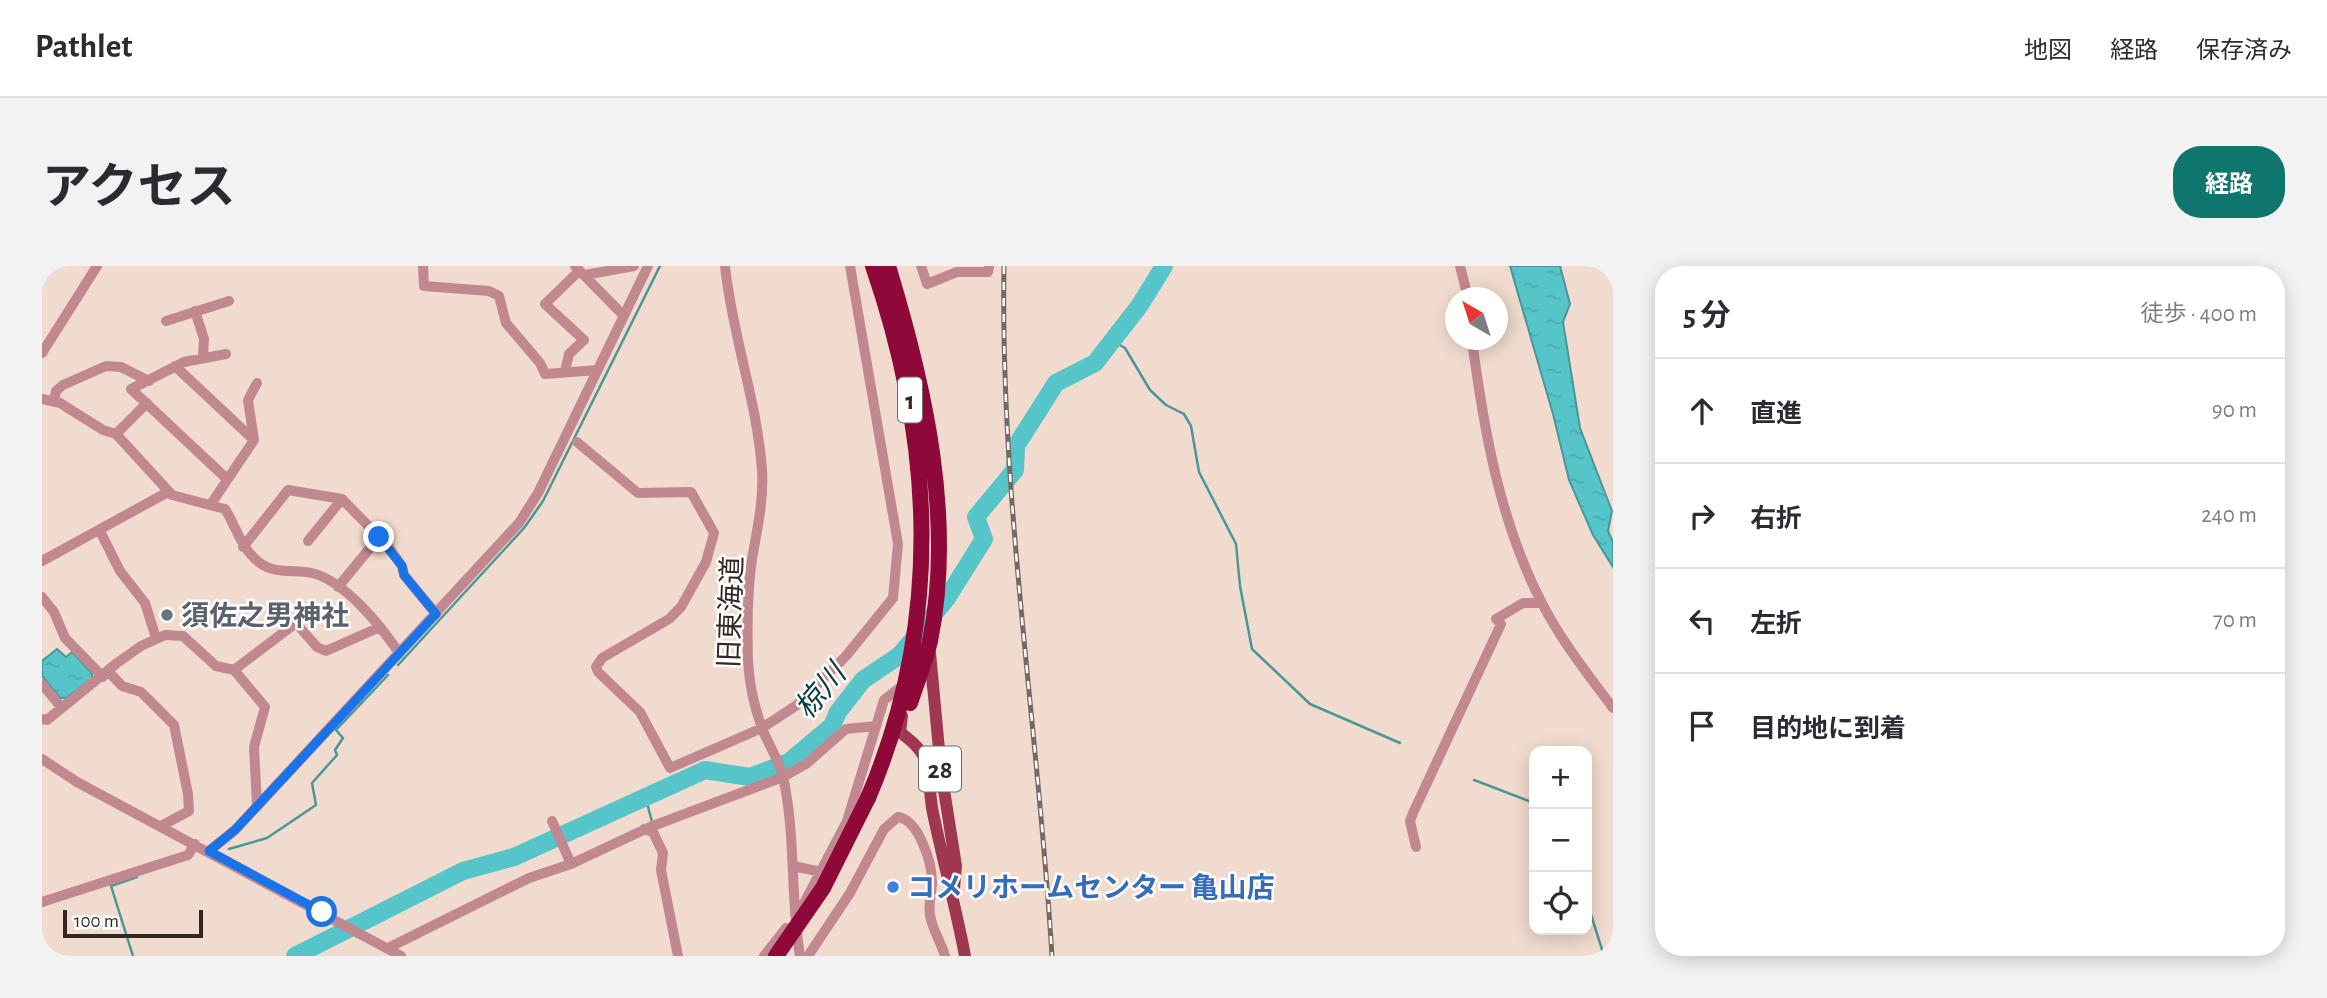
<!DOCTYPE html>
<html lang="ja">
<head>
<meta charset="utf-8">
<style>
  body { margin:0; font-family:"Alegreya Sans","Noto Sans JP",sans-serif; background:#f2f2f3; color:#2b2b33 }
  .controls { position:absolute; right:21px; bottom:21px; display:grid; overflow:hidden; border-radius:14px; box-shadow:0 4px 18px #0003 }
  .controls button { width:63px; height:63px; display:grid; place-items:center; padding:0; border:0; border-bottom:2px solid #e1e1e2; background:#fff; color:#2b2b33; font:35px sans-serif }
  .compass { position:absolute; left:1403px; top:21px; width:63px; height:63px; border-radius:50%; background:#fff; box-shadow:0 4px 18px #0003; rotate:321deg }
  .scale { position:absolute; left:21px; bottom:18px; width:140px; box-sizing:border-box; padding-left:7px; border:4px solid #322925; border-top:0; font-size:19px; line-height:24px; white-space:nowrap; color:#322925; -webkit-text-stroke:5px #fff; paint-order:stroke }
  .stop { position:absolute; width:21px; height:21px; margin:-16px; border:5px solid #1a73e8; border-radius:50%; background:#fff }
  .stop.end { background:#1a73e8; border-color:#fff; box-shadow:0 2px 7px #0008 }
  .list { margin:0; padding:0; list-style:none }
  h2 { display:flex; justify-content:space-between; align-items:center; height:91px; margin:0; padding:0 28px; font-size:30px }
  h2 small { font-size:23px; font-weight:400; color:#7c7c81 }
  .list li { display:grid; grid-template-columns:46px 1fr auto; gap:21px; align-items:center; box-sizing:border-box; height:105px; padding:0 28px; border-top:2px solid #e1e1e2 }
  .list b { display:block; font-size:26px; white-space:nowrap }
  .list em { font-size:23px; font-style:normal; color:#7c7c81 }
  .icon { flex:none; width:38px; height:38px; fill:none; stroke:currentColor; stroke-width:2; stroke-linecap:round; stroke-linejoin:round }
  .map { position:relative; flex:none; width:1571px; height:690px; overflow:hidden; border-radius:28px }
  header { display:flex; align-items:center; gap:42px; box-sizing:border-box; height:98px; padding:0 35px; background:#fff; border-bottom:2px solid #e1e1e2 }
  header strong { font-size:33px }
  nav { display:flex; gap:38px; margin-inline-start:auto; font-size:24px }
  .intro { display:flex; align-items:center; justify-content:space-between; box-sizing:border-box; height:168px; padding:0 42px }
  h1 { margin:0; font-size:49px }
  .button { padding:18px 32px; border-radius:28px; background:#0f766e; color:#fff; font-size:24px; font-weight:700 }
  main { display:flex; gap:42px; padding:0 42px }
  aside { flex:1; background:#fff; border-radius:28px; box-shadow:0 4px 18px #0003 }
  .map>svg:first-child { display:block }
  .water { fill:url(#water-ripples); stroke:#4a9698; stroke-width:2 }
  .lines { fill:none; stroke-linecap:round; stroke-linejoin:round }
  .stream { stroke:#4a9698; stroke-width:2.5 }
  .river { stroke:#55c5ca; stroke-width:18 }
  .minor-tunnel { stroke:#cbb7ac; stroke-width:10; stroke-dasharray:10 5; stroke-linecap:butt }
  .minor { stroke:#c28890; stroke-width:10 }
  .major { stroke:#9e374f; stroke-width:12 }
  .highway { stroke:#8e0939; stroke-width:16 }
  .rail-casing { stroke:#776962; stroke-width:5 }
  .rail { stroke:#fff; stroke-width:2.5; stroke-dasharray:8; stroke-linecap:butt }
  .highway-bridge { stroke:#8e0939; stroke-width:16 }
  .route { stroke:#1a73e8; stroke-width:9 }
  .worship-dot { fill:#6b7280; stroke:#fff; stroke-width:2.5 }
  .shop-dot { fill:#3f7fe0; stroke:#fff; stroke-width:2.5 }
  .labels { text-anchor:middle; stroke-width:5; stroke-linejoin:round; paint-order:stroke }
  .shield { fill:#fff; stroke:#706966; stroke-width:2 }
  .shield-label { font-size:26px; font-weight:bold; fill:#322925 }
  .street-label { font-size:28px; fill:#322925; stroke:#fff }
  .worship-label { font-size:28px; font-weight:bold; fill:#5b616d; stroke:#fff; text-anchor:start }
  .shop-label { font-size:28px; font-weight:bold; fill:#366cbe; stroke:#fff; text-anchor:start }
  .water-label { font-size:30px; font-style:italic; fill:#0b4042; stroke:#fff }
</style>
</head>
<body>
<header>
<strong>Pathlet</strong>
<nav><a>地図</a><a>経路</a><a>保存済み</a></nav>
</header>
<div class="intro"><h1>アクセス</h1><a class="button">経路</a></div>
<main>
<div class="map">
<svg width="1571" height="690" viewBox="0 0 1571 690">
  <defs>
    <pattern id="water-ripples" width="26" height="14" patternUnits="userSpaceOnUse" patternTransform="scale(1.75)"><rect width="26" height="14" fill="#55c5ca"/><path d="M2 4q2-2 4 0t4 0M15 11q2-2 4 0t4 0" fill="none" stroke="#4aa9ad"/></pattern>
  </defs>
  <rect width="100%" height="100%" fill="#f1dbce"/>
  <path class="water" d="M 1468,0 L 1518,0 L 1528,38 L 1521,56 L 1538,162 L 1570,245 L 1566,265 L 1571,276 L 1571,301 L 1551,269 L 1527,214 L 1511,148 Z
    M 15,383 L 24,391 L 30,386 L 50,407 L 50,413 L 24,432 L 18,432 L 0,410 L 0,395 Z"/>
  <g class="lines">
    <path class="stream" d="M 1071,75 L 1083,82 L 1108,124 L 1124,139 L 1142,148 L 1149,160 L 1157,206 L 1194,278 L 1198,320 L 1210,383 L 1268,438 L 1358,477
      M 356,399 L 482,262 L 501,235 L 618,0
      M 1432,514 L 1492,537
      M 603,529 L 610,556
      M 187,583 L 225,572 L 274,539 L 270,517 L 295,489 L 293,484 L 301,472 L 294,464 L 346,409
      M 1545,636 L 1562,690
      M 91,690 L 69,620 L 95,611"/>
    <path class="river" d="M 253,690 L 421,605 L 472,591 L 663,504 L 708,511 L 747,496 L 790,460 L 796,446 L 821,414 L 858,389 L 905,332 L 942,273 L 934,251 L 973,204 L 974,180 L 1014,117 L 1053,97 L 1098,39 L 1122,0"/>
    <path class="minor-tunnel" d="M 869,421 L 897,416"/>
    <path class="minor" d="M 381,0 L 382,20 L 447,25 L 457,30 L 464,57 L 498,97 L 503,108 L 555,104
      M 533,0 L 582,50
      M 683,0 C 690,69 715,134 720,204 C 722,234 715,264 710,293 C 705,326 705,361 706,394 C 707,417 712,440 720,462 C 726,478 737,494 741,511 C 754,569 748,630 758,690
      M 879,0 L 885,18 L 915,6 L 946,6 L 947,0
      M 1418,0 L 1426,32
      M 543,9 L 592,0
      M 153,45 L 162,73 L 161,91
      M 124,55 L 187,35
      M 1430,74 C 1442,165 1458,258 1502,341 C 1521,377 1547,410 1571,442
      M 0,87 L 55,0
      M 184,88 L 142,96 L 89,123 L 185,213
      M 133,100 L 212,174
      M 523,105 L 527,88 L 542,74 L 503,38 L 537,5
      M 0,133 L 18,137 L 61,164 L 74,168 L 130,229 L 183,243 C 195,262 199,283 218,297 C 234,309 253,303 270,307 C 303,315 339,360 357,387
      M 12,134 L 14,125 L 21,119 L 64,100 L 79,101 L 107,115
      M 74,168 L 105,137
      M 535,176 L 596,227 L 649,226 L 672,267 L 664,296 L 639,341 L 627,353 L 560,392 L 554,401 L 556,406 L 598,446 L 628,502 L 720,462 L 755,439 L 804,390 L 851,332 L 856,278 L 808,0
      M 169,238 L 212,174 L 206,134 L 215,117
      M 58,265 L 78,305 L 103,337 L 114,372
      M 266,275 L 300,233
      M 201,281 L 246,224 L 300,233 L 346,280 L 360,300 L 362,309 L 394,348
      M 0,295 L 126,226
      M 296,321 L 337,271
      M 0,331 L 12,346 L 23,372 L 61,411
      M 192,404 L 254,357 L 275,381 L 284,385 L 338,361
      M 67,406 L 80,420 L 99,426 L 132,459 L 146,528 L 147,545 L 119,560
      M 0,418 L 20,442
      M 0,453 L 5,454 L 75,397 L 99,380 L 123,369 L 141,370 L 174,400 L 192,404 L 223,441 L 212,481 L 215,539
      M 0,493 L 35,516 L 359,690
      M 510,555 L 529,598
      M 602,563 L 611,566 L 621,587 L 619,604 L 636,690
      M 1374,581 L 1368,555 L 1371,547 L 1459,358 L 1454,353 L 1481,337 L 1500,337
      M 167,585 L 193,564 L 477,257 L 496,227 L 606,0
      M 751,600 L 780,606
      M 0,636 L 146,589 L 153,578
      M 760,641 L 805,555 L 842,434 L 856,423
      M 346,682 L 487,612 L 529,598 L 608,561 L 741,511 L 764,498 L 804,463 L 834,460
      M 722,690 L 744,662
      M 766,690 L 808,627 L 842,563 L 856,551 C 877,554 890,597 890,616 C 890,627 886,637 888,649 C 890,663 899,676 903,690"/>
    <path class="major" d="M 888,387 L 899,505 L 914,600 L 912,622
      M 860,450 L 858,466 C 868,474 879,482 883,494 C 889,510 887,530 891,547 C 901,595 914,642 923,690"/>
    <path class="highway" d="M 846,0 C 882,118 913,252 888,375 C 883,396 875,416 868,437
      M 826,532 C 901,356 892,178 831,0"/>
    <g class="rail-casing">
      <path id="rail" d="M 962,0 C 958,231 996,460 1010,690"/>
    </g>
    <use href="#rail" class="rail"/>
    <path class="highway-bridge" d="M 734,690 L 781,622 L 826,532"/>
  </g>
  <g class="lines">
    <path class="route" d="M 280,646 L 167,585 L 193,564 L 394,348 L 362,309 L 360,300 L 337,271"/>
  </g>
  <circle class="worship-dot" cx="125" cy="349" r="7"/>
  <circle class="shop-dot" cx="851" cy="621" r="7"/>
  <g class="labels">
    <g class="shield">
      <rect x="856" y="111.5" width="24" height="45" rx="5"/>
      <rect x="877" y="480.5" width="42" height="45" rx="5"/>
    </g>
    <g class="shield-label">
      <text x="868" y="143">1</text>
      <text x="898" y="512">28</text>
    </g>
    <g class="street-label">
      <text transform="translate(688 346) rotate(-88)" y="10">旧東海道</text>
    </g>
    <g class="worship-label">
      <text x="139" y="359">須佐之男神社</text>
    </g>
    <g class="shop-label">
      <text x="865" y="631">コメリホームセンター 亀山店</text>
    </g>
    <g class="water-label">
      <text transform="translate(778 425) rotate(-50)" y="10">椋川</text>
    </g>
  </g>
</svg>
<div class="controls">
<button>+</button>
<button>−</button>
<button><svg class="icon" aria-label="locate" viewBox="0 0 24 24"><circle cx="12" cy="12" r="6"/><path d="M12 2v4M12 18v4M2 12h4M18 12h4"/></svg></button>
</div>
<svg class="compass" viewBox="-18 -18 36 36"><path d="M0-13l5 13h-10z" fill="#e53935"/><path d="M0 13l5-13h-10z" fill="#7c7c81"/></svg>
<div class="scale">100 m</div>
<div class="stop" style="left:280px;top:646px"></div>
<div class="stop end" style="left:337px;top:271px"></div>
</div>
<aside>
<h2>5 分<small>徒歩 · 400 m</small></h2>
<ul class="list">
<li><svg class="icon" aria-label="ahead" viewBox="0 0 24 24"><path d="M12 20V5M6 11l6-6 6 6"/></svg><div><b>直進</b></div><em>90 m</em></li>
<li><svg class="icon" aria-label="right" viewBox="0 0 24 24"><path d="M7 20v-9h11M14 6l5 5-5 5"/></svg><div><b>右折</b></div><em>240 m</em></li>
<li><svg class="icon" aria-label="left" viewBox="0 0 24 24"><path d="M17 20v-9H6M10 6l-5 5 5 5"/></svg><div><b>左折</b></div><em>70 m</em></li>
<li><svg class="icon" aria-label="arrive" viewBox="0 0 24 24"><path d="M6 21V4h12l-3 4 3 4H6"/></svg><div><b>目的地に到着</b></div></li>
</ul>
</aside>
</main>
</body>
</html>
